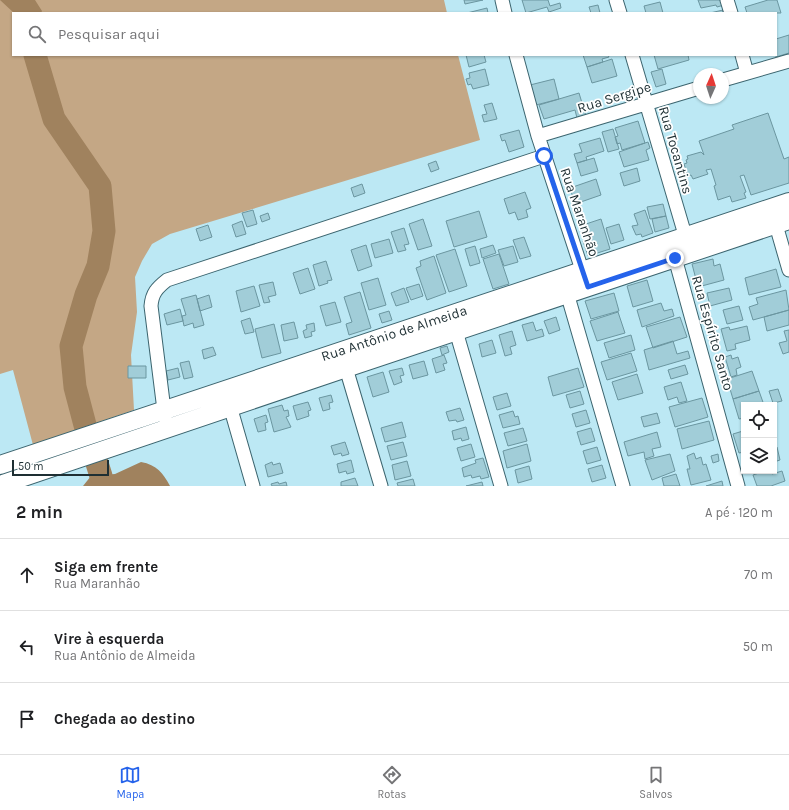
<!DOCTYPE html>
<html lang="pt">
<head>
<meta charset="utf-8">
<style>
  body { margin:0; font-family:Karla,sans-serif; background:#f2f2f2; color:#202124 }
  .controls { position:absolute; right:12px; bottom:12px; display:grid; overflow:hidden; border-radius:0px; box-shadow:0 1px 3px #0004 }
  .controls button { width:36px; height:36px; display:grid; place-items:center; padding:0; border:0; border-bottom:1px solid #e0e0e0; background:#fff; color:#202124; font:20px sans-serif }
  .compass { position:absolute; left:693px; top:68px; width:36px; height:36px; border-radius:50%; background:#fff; box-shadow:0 1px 3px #0004; rotate:3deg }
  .scale { position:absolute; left:12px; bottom:10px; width:97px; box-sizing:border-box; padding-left:4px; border:2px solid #1e2f33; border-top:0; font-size:11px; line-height:14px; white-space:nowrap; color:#1e2f33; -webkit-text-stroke:3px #fff; paint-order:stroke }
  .stop { position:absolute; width:12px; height:12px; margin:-9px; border:3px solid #2563eb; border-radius:50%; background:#fff }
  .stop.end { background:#2563eb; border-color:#fff; box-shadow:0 1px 4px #0008 }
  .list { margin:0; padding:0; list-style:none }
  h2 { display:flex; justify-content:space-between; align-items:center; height:52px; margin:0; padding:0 16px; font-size:17px }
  h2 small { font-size:13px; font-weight:400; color:#757577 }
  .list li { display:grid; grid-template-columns:26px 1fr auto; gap:12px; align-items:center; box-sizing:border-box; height:72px; padding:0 16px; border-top:1px solid #e0e0e0 }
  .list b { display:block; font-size:15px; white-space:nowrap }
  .list p { margin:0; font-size:13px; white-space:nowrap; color:#757577 }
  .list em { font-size:13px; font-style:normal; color:#757577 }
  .icon { flex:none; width:22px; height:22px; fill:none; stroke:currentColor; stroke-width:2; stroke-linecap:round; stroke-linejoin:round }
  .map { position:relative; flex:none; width:789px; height:486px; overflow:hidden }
  .search { position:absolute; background:#fff; box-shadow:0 1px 3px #0004; left:12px; right:12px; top:12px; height:44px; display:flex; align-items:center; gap:10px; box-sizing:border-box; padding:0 14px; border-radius:0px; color:#757577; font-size:15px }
  .sheet { height:268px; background:#fff }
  nav { display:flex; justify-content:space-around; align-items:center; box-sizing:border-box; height:56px; border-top:1px solid #e0e0e0; background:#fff; font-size:11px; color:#757577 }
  nav a { display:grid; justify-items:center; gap:2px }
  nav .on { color:#2563eb }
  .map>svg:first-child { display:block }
  .green { fill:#c4a785 }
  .water { fill:#a0825e }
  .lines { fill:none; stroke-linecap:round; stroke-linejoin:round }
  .river { stroke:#a0825e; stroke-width:23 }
  .building { fill:#a1cdd8; stroke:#6b96a0 }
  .street-casing { stroke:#3c656f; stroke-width:15 }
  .secondary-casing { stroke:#3c656f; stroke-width:20 }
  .street { stroke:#fff; stroke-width:13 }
  .secondary { stroke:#fff; stroke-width:18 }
  .route { stroke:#2563eb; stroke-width:5 }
  .labels { text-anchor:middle; stroke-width:3.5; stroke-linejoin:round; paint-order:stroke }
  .street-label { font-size:14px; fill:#1e2f33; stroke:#fff }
</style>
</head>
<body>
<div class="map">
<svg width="789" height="486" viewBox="0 0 789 486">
  <rect width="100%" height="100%" fill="#bce8f4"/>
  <path class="green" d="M 0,0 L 444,0 L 447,13 L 13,13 L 13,55 L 458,55 L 480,140 L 170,234 L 152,244 L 142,261 L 135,277 L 137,312 L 131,355 L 134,410 L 33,445 L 13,370 L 0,374 Z"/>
  <path class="water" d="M 0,0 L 35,0 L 42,11 L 41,13 L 14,13 Z
    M 141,462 C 157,465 163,473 170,486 L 83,486 L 91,476 L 115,474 Z"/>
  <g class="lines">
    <path class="river" d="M 35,55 L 54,119 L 100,186 L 104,231 L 98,266 L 86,295 L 71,346 L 75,387 L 85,425
      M 96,460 L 101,476"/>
  </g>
  <path class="building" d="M 464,0 L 483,0 L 465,4 Z
    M 522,0 L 548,0 L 550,6 L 560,3 L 561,8 L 549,12 L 547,7 L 526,13 Z
    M 698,0 L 723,0 L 724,5 L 717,7 L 716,5 L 701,8 Z
    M 768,0 L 777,0 L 781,13 L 747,13 L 745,7 Z
    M 660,2 L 663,13 L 646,13 L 644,6 Z
    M 598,5 L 600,13 L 591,13 L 589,7 Z
    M 487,8 L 488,13 L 467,13 Z
    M 723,10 L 723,13 L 710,13 Z
    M 789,35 L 789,53 L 776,57 L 776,39 Z
    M 466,55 L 484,55 L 486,62 L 469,67 Z
    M 583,55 L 608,55 L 609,57 L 602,59 L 603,62 L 587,67 Z
    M 654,55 L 688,55 L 689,60 L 658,69 Z
    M 612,59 L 617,76 L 592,83 L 587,67 Z
    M 485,69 L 489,85 L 473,89 L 471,84 L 468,85 L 466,79 L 470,78 L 469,73 Z
    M 662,69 L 666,84 L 656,87 L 651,72 Z
    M 554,79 L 559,99 L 536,105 L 530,85 Z
    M 579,93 L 586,116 L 577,118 L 575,110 L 544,119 L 539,105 Z
    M 492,103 L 497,119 L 484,122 L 482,115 L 487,114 L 484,105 Z
    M 768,113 L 784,159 L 789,157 L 789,183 L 751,195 L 744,175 L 740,176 L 746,192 L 744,193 L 746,198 L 732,202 L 730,196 L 718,200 L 714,186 L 716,185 L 711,169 L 706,170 L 708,174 L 693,179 L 691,175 L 688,176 L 684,164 L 687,163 L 686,160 L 688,159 L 687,156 L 701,152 L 704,155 L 699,141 L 734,129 L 732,125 Z
    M 638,121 L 645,143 L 622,150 L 620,143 L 617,144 L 615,137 L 618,136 L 615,128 Z
    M 613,129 L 619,149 L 608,152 L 602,132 Z
    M 519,130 L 524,147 L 509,152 L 505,140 L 502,141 L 500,135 Z
    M 600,138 L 604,151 L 586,157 L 587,160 L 577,163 L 574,154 L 582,152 L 579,144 Z
    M 648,142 L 650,148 L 646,150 L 649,160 L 624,167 L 619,152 Z
    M 594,158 L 598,171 L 581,176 L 577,163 Z
    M 436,161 L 439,169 L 431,172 L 428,164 Z
    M 637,168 L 640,181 L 624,186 L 620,173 Z
    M 596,179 L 601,195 L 575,204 L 570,188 Z
    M 362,184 L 365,193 L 354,197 L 351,188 Z
    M 525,192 L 531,208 L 526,210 L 528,217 L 518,220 L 515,212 L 509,214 L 504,199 Z
    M 663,204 L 666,216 L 650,219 L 647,207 Z
    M 253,210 L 257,224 L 247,227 L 242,213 Z
    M 645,210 L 653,233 L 642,237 L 641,234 L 636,235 L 632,226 L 638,225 L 634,214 Z
    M 479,211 L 487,237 L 454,247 L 446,221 Z
    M 268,213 L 270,219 L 262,222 L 260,216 Z
    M 666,216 L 669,228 L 655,232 L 652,219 Z
    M 423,219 L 432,246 L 418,250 L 409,224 Z
    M 601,219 L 610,249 L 588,256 L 583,241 L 590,239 L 586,224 Z
    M 242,221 L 246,234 L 236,237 L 232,225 Z
    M 619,224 L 624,240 L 611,244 L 606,228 Z
    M 208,225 L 212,237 L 200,241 L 196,229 Z
    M 404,228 L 409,244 L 404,245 L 406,250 L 398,252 L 391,232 Z
    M 524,237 L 531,256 L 520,259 L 513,240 Z
    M 389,239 L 393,253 L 375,258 L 371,244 Z
    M 366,245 L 372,266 L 358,271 L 351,250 Z
    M 493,245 L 496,253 L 482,258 L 480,249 Z
    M 475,246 L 480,263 L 470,266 L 465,249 Z
    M 513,246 L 518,262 L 504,266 L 498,250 Z
    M 455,249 L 467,286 L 449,292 L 436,255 Z
    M 499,254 L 509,284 L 493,289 L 483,259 Z
    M 434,256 L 446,293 L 427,300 L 416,268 L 421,266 L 420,261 Z
    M 713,259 L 714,266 L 720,264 L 724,280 L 698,287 L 692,264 Z
    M 326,261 L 332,280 L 327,281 L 328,283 L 319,286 L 313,265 Z
    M 308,268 L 315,289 L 300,294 L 293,273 Z
    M 776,269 L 781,287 L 749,295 L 745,278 Z
    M 378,278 L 386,305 L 369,310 L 361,283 Z
    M 647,280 L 653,301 L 633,307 L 627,286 Z
    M 273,282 L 276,295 L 268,297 L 270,302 L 264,303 L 259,285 Z
    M 419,284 L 423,296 L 411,300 L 406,288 Z
    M 254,286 L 260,306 L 241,312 L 236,291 Z
    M 404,288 L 409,302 L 396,306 L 391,293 Z
    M 729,288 L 732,300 L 710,306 L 707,293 Z
    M 786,290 L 789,310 L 753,320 L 749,307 L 758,304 L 756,298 Z
    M 360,292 L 371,328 L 349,335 L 346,324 L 352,322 L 344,297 Z
    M 614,293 L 619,311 L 591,319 L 585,301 Z
    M 196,295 L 204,325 L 194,328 L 193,323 L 184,326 L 182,316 L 186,315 L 181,299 Z
    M 209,295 L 212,307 L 200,311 L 197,299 Z
    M 335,302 L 341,322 L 326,326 L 320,306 Z
    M 661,303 L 664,311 L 672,309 L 674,316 L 642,327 L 637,310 Z
    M 739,306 L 743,320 L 727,324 L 723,310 Z
    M 180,309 L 183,321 L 167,325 L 164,314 Z
    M 789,310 L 789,325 L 767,331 L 764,317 Z
    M 389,311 L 392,320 L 382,323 L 379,314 Z
    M 618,312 L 625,333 L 597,341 L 590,321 Z
    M 556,317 L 560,330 L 549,334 L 544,321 Z
    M 680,317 L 687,337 L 653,348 L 646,327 Z
    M 250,318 L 254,332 L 245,334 L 241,321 Z
    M 294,322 L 298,338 L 284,341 L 281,325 Z
    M 533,322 L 536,331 L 542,329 L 544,336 L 527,341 L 522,325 Z
    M 314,323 L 315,331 L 311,332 L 312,336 L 305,338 L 303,331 L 307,329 L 306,325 Z
    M 274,324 L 281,353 L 262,358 L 255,329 Z
    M 747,326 L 750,340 L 735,344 L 736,349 L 727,351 L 721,329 L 729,327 L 730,330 Z
    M 789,330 L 789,352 L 783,354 L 779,343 L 787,341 L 784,331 Z
    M 512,331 L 516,345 L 510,347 L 512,354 L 505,356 L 499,335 Z
    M 631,335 L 635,350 L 609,358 L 604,343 Z
    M 492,340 L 496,353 L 482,357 L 479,344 Z
    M 673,341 L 677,354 L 688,351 L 690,358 L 649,370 L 644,350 Z
    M 447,346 L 449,352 L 442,355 L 440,348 Z
    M 213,347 L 216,355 L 204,359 L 202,350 Z
    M 631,353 L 637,371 L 607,380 L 601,362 Z
    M 444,355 L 447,363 L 443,364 L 445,370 L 436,373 L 432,359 Z
    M 731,355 L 732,359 L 738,357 L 741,367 L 736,369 L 737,375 L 731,377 L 725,357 Z
    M 189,361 L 193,377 L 184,379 L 180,363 Z
    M 424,361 L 428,375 L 413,379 L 409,365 Z
    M 685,365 L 688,374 L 671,379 L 668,370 Z
    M 128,366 L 146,366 L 146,378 L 128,378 Z
    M 178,368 L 180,377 L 168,380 L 166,371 Z
    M 402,368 L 404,375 L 400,376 L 402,382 L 394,385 L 389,371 Z
    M 578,368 L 584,387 L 553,396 L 548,377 Z
    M 752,371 L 759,391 L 733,399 L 727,379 Z
    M 383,372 L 389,392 L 373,397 L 367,377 Z
    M 637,374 L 643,393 L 618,400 L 612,382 Z
    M 681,382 L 687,401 L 679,403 L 677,397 L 668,400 L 664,387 Z
    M 778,389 L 782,401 L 773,403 L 769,391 Z
    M 580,391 L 584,404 L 570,408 L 566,395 Z
    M 759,391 L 764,405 L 744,405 L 744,418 L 739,419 L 733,399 Z
    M 507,393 L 511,406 L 497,410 L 493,397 Z
    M 331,395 L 333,402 L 329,403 L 330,409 L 323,411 L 319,398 Z
    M 702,398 L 708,417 L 675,427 L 669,407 Z
    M 308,402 L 311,410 L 308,411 L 309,416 L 297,420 L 293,406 Z
    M 282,405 L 284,411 L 288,410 L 289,416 L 286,417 L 291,427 L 274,432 L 268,409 Z
    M 460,408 L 464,420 L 457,422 L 456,420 L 449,421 L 446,412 Z
    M 586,410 L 590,423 L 576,427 L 572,414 Z
    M 513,411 L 515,417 L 518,416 L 520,424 L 503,428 L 499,415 Z
    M 657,413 L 660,423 L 644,427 L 641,417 Z
    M 266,415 L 268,422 L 265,423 L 266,430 L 258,432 L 254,419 Z
    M 709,421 L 714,440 L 682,449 L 677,429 Z
    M 402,422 L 406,437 L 385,442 L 381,428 Z
    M 466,427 L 469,439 L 462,441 L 461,438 L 454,440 L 452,431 Z
    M 523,428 L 527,441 L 508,446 L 504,433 Z
    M 591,428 L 595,441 L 581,445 L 577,432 Z
    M 743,431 L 744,452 L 739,453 L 733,434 Z
    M 657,432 L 661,447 L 652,449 L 654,456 L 645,459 L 644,452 L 628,456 L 624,442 Z
    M 345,442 L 349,454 L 342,456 L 341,453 L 334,455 L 331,446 Z
    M 403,442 L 407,456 L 391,460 L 387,446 Z
    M 471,444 L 475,457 L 461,461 L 457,448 Z
    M 527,444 L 531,461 L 507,468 L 503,451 Z
    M 597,447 L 601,460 L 587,464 L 583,451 Z
    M 777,447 L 780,460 L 774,462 L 774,448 Z
    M 694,453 L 696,459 L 701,457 L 703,465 L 706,464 L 711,480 L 691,485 L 687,469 L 690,469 L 687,456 Z
    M 670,454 L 675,471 L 652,480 L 645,460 Z
    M 718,454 L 719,461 L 713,463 L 711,456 Z
    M 483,458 L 489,477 L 481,479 L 480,476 L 472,478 L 471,475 L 464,477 L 462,468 L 476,463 L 475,460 Z
    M 351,460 L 354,472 L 347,474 L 346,471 L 339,473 L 337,464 Z
    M 407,461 L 411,476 L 395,480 L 392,465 Z
    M 272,462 L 273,465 L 280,463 L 283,473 L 268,477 L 265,465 Z
    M 602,465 L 606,478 L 592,482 L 588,469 Z
    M 529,466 L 532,479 L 518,483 L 515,470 Z
    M 765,471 L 771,471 L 772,474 L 782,471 L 785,481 L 771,486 L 757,486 L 753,475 Z
    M 676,474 L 680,486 L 664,486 L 662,478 Z
    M 355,478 L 358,486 L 341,486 L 341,482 Z
    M 413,479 L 415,486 L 398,486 L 397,483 Z
    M 722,481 L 723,486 L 706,486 Z
    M 278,482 L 279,484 L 286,482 L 287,486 L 272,486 L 271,484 Z
    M 482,482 L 483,486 L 466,486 Z"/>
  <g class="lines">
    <g class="street-casing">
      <path id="street" d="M 502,0 L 505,13
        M 616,0 L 620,13
        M 727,0 L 731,13
        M 516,55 L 538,136 L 585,279
        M 632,55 L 688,245
        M 742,55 L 747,73
        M 723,80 L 789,61
        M 538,136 L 699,88
        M 776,225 L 789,270
        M 675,258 L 738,486
        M 567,293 L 623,486
        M 456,331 L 501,486
        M 346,368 L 381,486
        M 230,406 L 253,486
        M 165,418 L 151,306 C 152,293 157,288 167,280 L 544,156"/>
    </g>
    <g class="secondary-casing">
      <path id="secondary" d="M 0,465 L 789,202
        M 0,485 L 346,368 L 789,220"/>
    </g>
    <use href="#street" class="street"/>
    <use href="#secondary" class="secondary"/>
  </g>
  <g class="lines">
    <path class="route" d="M 544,156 L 588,287 L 675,258"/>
  </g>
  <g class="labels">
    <g class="street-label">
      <text transform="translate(614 97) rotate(-17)" y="5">Rua Sergipe</text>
      <text transform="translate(676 150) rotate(74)" y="5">Rua Tocantins</text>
      <text transform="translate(580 212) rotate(71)" y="5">Rua Maranhão</text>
      <text transform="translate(394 333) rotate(-18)" y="5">Rua Antônio de Almeida</text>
      <text transform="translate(713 333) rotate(74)" y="5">Rua Espírito Santo</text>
    </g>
  </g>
</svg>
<div class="controls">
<button><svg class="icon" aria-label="locate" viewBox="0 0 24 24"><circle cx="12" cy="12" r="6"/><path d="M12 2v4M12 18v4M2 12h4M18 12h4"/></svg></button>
<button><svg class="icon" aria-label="layers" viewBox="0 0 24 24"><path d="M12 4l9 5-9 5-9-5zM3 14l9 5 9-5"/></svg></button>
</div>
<svg class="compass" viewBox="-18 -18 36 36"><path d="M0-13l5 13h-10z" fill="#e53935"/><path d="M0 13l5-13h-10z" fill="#757577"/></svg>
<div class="scale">50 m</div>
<div class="stop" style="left:544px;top:156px"></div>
<div class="stop end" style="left:675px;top:258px"></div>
<div class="search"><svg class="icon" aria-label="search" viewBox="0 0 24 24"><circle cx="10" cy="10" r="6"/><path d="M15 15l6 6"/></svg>Pesquisar aqui</div>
</div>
<section class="sheet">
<h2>2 min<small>A pé · 120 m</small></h2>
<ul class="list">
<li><svg class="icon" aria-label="ahead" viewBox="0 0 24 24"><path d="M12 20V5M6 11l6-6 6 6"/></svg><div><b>Siga em frente</b><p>Rua Maranhão</p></div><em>70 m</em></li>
<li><svg class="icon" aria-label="left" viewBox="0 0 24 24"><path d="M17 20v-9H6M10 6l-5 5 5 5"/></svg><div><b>Vire à esquerda</b><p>Rua Antônio de Almeida</p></div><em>50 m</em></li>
<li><svg class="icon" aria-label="arrive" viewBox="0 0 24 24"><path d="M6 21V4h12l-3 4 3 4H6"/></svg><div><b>Chegada ao destino</b></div></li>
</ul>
</section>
<nav>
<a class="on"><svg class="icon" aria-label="map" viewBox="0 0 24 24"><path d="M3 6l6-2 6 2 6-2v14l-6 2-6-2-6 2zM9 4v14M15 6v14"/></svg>Mapa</a>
<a><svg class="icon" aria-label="directions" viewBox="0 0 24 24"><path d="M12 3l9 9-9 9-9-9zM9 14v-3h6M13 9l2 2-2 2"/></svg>Rotas</a>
<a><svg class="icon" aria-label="saved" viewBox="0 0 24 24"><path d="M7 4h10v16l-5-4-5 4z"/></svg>Salvos</a>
</nav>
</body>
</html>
